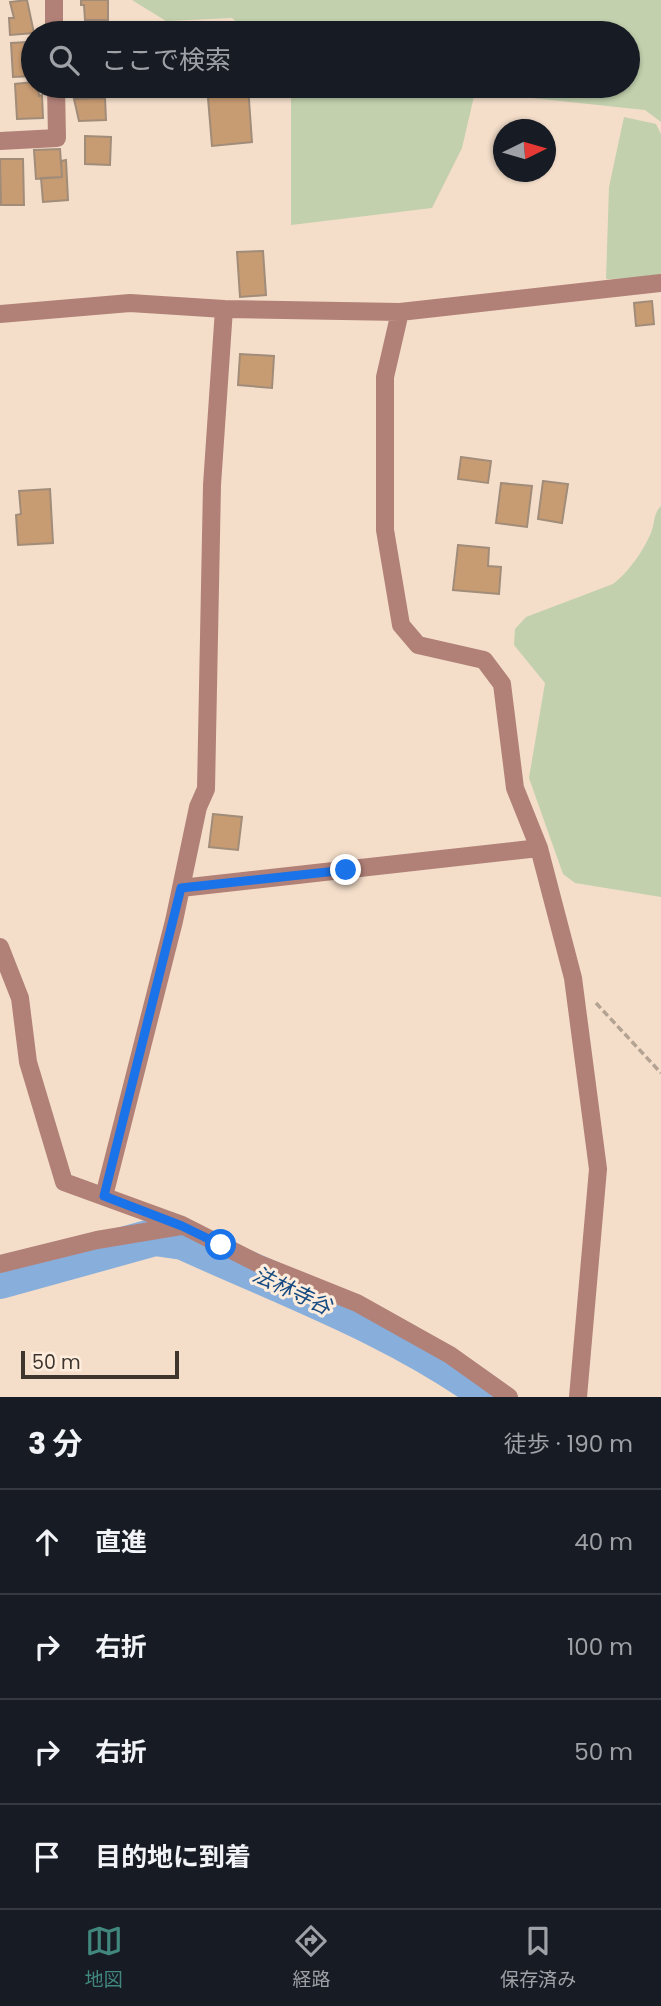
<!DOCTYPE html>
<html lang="ja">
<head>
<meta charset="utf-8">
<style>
  body { margin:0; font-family:Poppins,"Noto Sans JP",sans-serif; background:#20242c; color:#f1f3f6 }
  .compass { position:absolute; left:493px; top:119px; width:63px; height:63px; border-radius:50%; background:#171b24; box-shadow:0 2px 5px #0004; rotate:85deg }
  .scale { position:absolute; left:21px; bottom:18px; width:158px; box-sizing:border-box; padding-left:7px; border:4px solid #3e362e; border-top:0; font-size:19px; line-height:24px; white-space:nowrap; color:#3e362e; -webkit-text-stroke:5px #feecdc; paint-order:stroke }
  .stop { position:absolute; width:21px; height:21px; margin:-16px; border:5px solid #1a73e8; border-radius:50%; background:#fff }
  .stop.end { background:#1a73e8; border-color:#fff; box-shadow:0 2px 7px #0008 }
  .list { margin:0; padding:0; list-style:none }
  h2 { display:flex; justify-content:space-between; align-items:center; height:91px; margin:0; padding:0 28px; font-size:30px }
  h2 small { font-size:23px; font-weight:400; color:#9ea1a6 }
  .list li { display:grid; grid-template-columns:46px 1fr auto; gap:21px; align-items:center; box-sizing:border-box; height:105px; padding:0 28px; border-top:2px solid #363941 }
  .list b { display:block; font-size:26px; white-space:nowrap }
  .list em { font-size:23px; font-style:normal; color:#9ea1a6 }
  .icon { flex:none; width:38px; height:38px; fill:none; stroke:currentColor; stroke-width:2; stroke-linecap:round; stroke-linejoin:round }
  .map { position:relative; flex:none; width:661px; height:1397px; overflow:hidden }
  .search { position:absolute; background:#171b24; box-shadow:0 2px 5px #0004; left:21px; right:21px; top:21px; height:77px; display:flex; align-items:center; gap:18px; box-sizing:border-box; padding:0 24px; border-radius:38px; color:#9ea1a6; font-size:26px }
  .sheet { height:511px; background:#171b24 }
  nav { display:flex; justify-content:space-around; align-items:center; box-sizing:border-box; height:98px; border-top:2px solid #363941; background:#171b24; font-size:19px; color:#9ea1a6 }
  nav a { display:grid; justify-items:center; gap:4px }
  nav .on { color:#41877d }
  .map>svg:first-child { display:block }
  .green { fill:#c2d0ad }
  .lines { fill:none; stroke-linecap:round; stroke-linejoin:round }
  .river { stroke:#88aedb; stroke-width:38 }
  .building { fill:#c89c73; stroke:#a18c7a; stroke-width:2 }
  .path { stroke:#b4a393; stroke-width:3.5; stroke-dasharray:7 3.5; stroke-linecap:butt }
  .minor { stroke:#b18178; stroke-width:18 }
  .route { stroke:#1a73e8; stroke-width:9 }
  .labels { text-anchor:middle; stroke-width:6; stroke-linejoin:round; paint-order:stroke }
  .water-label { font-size:21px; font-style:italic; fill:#164b82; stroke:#feecdc }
</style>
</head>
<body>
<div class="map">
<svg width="661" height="1397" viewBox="0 0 661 1397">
  <rect width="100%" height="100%" fill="#f4deca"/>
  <path class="green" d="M 132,0 L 661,0 L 661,122 L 645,110 L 475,92 L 462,148 L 432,208 L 291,225 L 291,86 L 628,86 L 628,33 L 249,33 L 232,18 L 166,21 Z
    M 624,117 L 656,124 L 661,134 L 661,278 L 606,279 L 609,187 Z
    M 661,506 L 661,897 L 575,883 L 563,874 L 529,778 L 545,683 L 514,645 L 515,629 L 526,617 L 613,584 C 629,572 643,551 651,533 C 655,523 653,514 661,506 Z"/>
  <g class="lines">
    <path class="river" d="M 0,1280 L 155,1237 L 183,1241 C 286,1288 399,1329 491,1397"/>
  </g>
  <path class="building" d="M 27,0 L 34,33 L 10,35 L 9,18 L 14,18 L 10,2 Z
    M 108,0 L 108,20 L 85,20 L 84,5 L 81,5 L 81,0 Z
    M 103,26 L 104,33 L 82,33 L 82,27 Z
    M 27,42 L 27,51 L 33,50 L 33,76 L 13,77 L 11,43 Z
    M 33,82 L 33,86 L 38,86 L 39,96 L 42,95 L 43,118 L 17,119 L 15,84 Z
    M 84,86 L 107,86 L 107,91 L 84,92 Z
    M 207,86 L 248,86 L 252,142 L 212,146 Z
    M 105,98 L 106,120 L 79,121 L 74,99 Z
    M 85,136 L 111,137 L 110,165 L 85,164 Z
    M 60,149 L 62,177 L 36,179 L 34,150 Z
    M 0,159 L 23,159 L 24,205 L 1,205 Z
    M 66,160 L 68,200 L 43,202 L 41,178 L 62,177 L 61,161 Z
    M 263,251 L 266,295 L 240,297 L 237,252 Z
    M 652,301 L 654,324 L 636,326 L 634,303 Z
    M 240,354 L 274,356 L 272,388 L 238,385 Z
    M 461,457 L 491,461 L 488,483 L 458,479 Z
    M 543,481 L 568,484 L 562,523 L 538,519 Z
    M 501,483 L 532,486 L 527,527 L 496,523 Z
    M 50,489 L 53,543 L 18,545 L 16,515 L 21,514 L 19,491 Z
    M 458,545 L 489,548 L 488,566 L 501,567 L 499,594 L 453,590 Z
    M 213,814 L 242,817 L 238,850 L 209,847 Z"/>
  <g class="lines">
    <path class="path" d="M 596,1003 L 661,1073"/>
    <path class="minor" d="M 54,0 L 54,33
      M 0,141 L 57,138 L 56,86
      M 400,312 L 385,377 L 385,530 L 401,625 L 418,645 L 484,660 L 502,684 L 515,788 L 539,848 L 573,978 L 598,1169 L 578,1397
      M 0,314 L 130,303 L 224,309 L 400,312 L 661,283
      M 181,888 L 539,848
      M 0,947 L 20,998 L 28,1062 L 64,1182 L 182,1225 L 257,1263 L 357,1303 L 450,1355 L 509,1397
      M 104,1196 L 174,921 L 198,807 L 206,789 L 212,485 L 224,309
      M 0,1264 L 97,1240 L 181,1226"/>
  </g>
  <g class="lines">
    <path class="route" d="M 221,1245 L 182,1226 L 104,1196 L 181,888 L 346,870"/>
  </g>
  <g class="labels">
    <g class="water-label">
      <text transform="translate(292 1291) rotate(25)" y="7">法林寺谷</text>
    </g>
  </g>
</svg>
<svg class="compass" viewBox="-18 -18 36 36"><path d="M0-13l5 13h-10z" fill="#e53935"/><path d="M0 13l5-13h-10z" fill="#9ea1a6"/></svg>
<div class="scale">50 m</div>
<div class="stop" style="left:221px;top:1245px"></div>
<div class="stop end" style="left:346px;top:870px"></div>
<div class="search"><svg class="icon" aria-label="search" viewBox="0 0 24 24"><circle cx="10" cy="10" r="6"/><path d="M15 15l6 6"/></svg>ここで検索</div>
</div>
<section class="sheet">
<h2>3 分<small>徒歩 · 190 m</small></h2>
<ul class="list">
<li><svg class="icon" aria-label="ahead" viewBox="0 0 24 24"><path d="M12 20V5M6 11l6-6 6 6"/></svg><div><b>直進</b></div><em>40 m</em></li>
<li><svg class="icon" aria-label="right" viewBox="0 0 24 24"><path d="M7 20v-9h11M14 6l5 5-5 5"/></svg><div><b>右折</b></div><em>100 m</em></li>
<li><svg class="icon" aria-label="right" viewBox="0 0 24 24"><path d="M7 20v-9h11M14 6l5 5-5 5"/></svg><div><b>右折</b></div><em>50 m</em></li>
<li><svg class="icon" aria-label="arrive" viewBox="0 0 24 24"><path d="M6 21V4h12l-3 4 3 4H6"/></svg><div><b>目的地に到着</b></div></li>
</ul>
</section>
<nav>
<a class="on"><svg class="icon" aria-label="map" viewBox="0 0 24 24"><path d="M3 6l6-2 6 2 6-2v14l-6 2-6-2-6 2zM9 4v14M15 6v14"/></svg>地図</a>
<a><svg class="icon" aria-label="directions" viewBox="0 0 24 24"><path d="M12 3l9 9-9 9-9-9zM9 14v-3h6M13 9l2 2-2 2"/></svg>経路</a>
<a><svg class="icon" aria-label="saved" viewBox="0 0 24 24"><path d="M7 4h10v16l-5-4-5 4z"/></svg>保存済み</a>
</nav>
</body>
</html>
